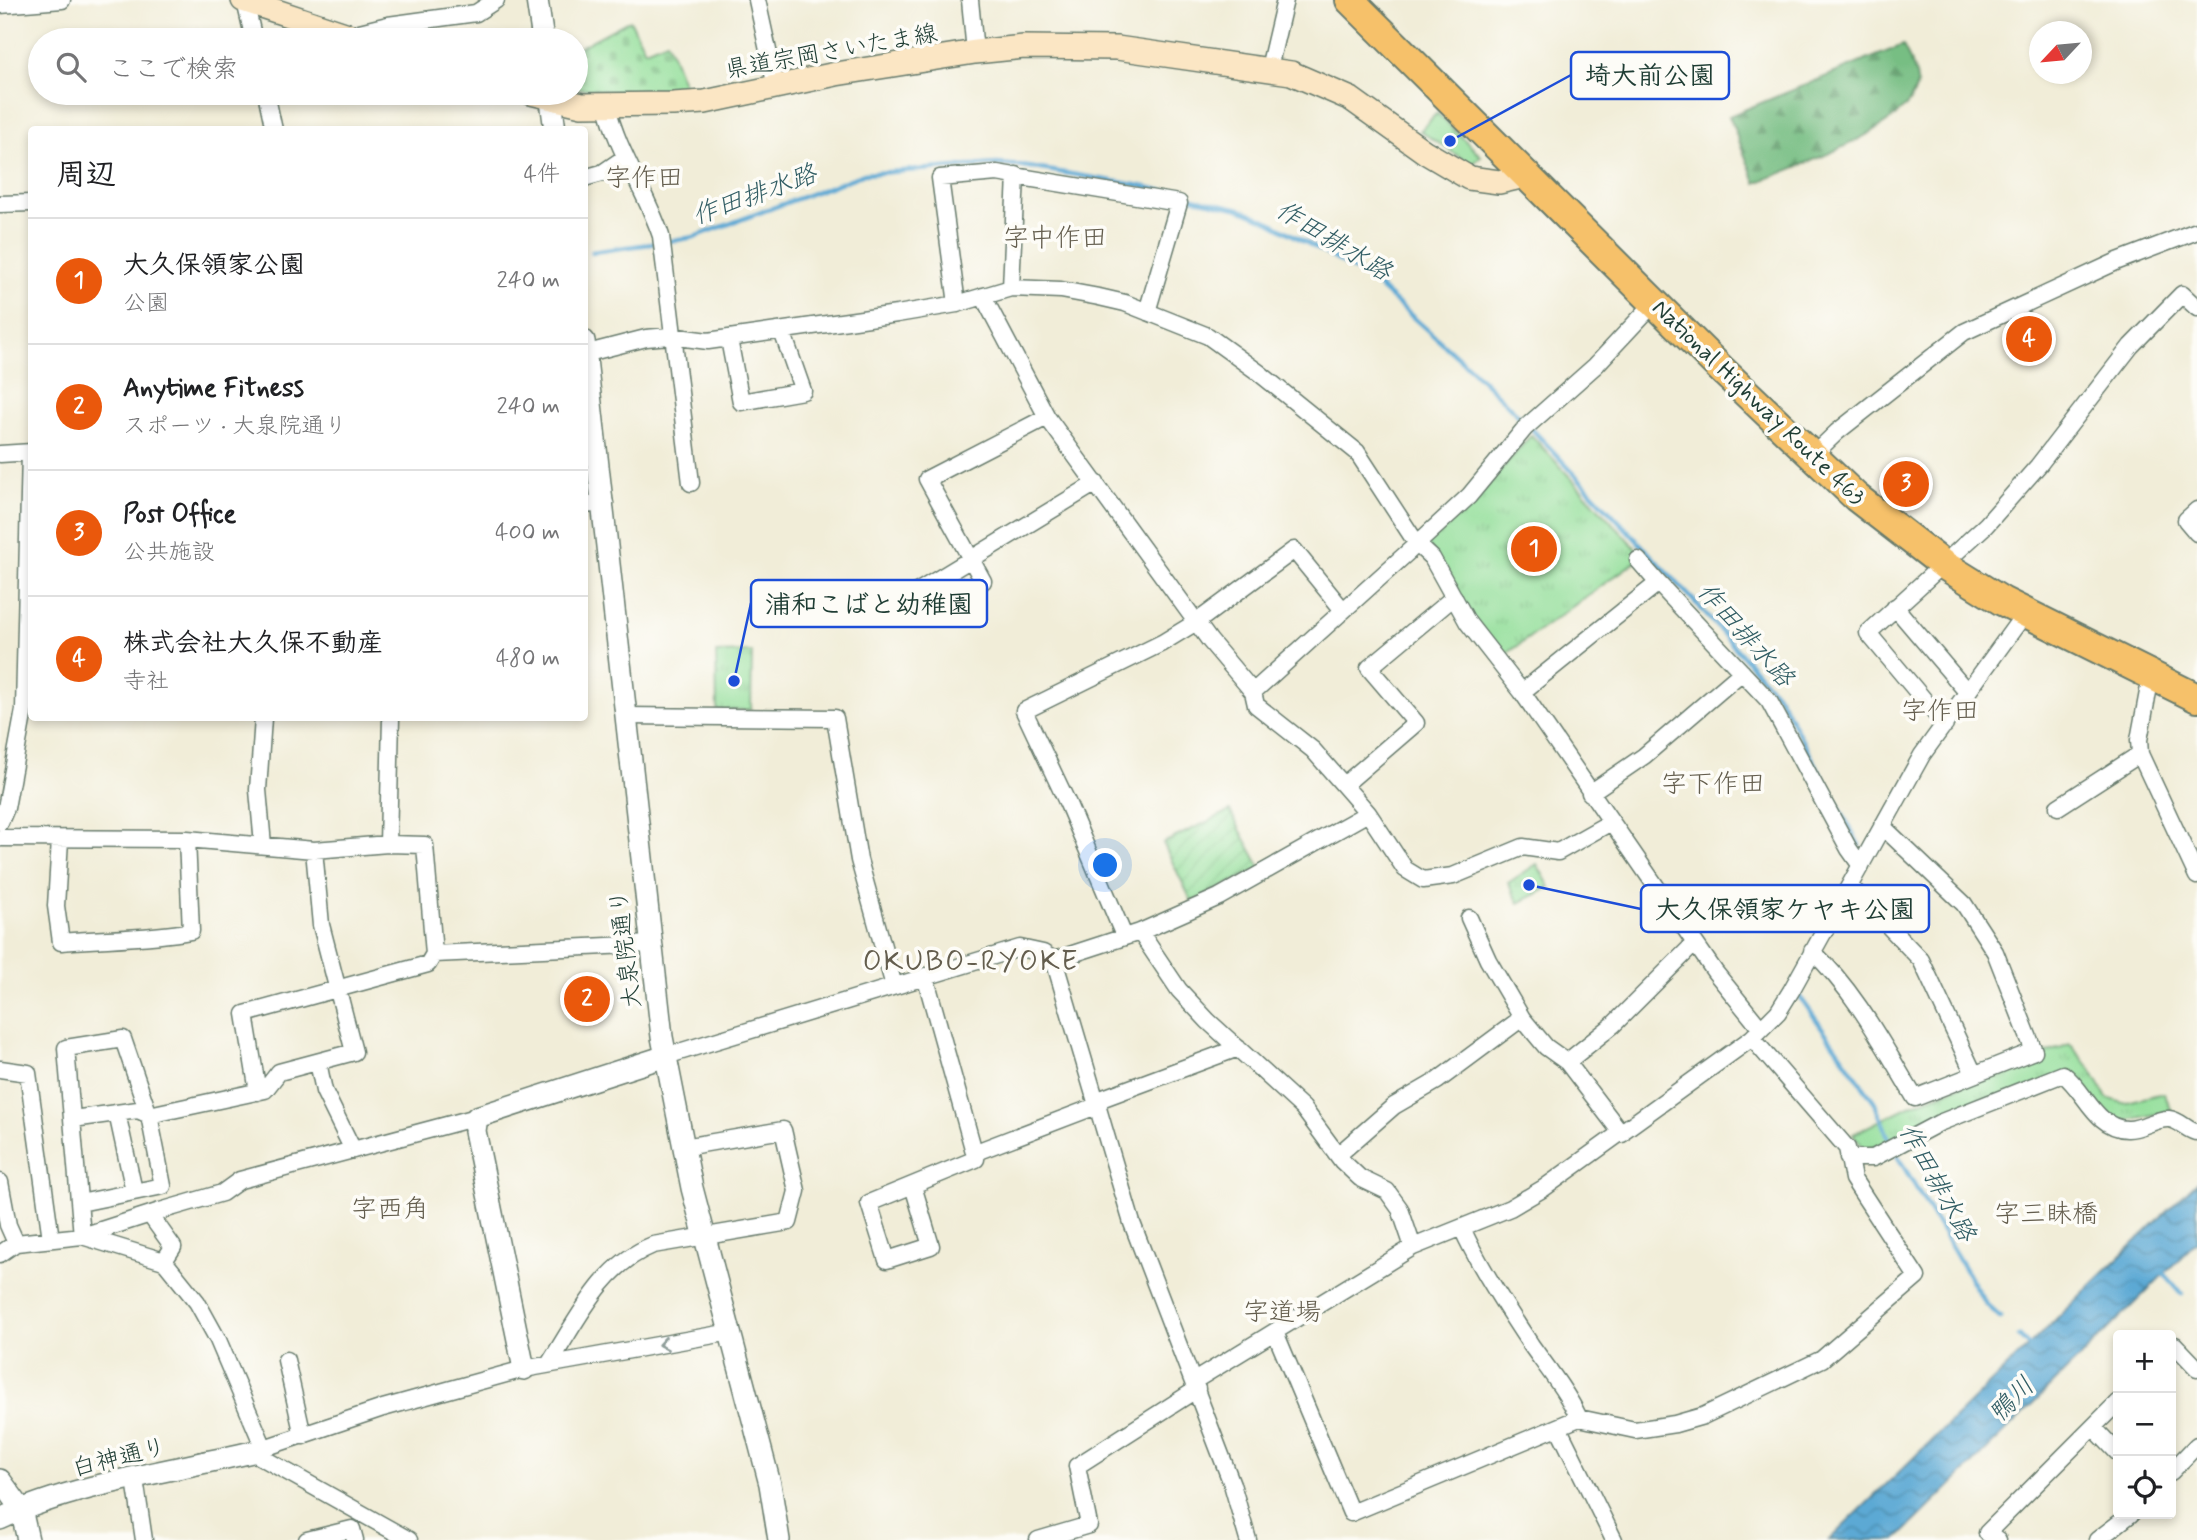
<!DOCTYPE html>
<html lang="ja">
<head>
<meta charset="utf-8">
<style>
  body { margin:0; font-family:Mynerve,"Klee One",sans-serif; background:#f2f2f2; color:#202124 }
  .controls { position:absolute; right:21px; bottom:21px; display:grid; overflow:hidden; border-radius:7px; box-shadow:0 4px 10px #0003 }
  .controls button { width:63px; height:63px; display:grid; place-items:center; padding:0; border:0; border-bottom:2px solid #e0e0e0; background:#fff; color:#202124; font:35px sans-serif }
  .compass { position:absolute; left:2029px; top:21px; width:63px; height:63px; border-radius:50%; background:#fff; box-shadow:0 4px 10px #0003; rotate:244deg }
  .you { position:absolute; left:1106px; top:866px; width:24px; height:24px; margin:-18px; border:5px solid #fff; border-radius:50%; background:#1a73e8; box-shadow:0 0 0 10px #1a73e833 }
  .badge { display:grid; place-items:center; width:46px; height:46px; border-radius:50%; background:#ea580c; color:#fff; font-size:23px; font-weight:700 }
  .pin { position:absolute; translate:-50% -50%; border:4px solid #fff; box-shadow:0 2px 7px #0006 }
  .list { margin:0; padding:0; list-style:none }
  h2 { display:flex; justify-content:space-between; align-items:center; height:91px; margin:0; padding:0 28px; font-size:30px }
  h2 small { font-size:23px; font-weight:400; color:#757577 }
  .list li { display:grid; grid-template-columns:46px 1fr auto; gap:21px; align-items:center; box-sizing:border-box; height:126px; padding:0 28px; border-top:2px solid #e0e0e0 }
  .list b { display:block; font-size:26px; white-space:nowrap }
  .list p { margin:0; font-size:23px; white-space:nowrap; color:#757577 }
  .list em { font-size:23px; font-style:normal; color:#757577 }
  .icon { flex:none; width:38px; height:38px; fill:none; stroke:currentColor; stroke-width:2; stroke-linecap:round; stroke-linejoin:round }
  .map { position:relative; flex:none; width:2197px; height:1540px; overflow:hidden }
  .search { position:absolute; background:#fff; box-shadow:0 4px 10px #0003; left:28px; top:28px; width:560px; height:77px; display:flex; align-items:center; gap:18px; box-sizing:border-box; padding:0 24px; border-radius:38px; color:#757577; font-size:26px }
  .panel { position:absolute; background:#fff; box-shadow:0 4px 10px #0003; left:28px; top:126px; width:560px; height:595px; border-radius:7px }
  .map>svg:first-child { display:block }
  .forest { fill:url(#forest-firs); stroke:#4b7e5c; stroke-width:2 }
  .cemetery { fill:url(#cemetery-stones); stroke:#5a8e68; stroke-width:2 }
  .park { fill:url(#park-tufts); stroke:#5a8e68; stroke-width:2 }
  .garden { fill:url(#garden-furrows); stroke:#5a8e68; stroke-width:2 }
  .water { fill:url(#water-waves); stroke:#3d7384; stroke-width:2 }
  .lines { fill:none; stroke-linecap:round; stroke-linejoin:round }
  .stream { stroke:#5ba9d4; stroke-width:4.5 }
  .minor-casing { stroke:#687b6d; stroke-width:19 }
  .tertiary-casing { stroke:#687b6d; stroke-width:24 }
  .secondary-casing { stroke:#687b6d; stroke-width:26 }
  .trunk-casing { stroke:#687b6d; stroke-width:32 }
  .minor { stroke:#fff; stroke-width:16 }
  .tertiary { stroke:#fff; stroke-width:21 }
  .secondary { stroke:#fbe6c4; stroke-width:23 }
  .trunk { stroke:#f6c16b; stroke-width:28 }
  .oneway { stroke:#8f9e9a }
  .labels { text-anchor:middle; stroke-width:7; stroke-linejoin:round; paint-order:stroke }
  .street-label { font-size:24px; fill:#1f3d34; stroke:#fdfcf7 }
  .neighbourhood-label { font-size:26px; fill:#645e4e; stroke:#fdfcf7 }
  .water-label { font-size:26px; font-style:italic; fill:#315d64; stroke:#fdfcf7 }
  .quarter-label { font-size:28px; letter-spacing:2px; fill:#645e4e; stroke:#fdfcf7 }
  .leader { fill:none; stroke:#1d4ed8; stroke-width:2.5 }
  .callout-dot { fill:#1d4ed8; stroke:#fdfcf7; stroke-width:2.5 }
  .callout { fill:#fdfcf7; stroke:#1d4ed8; stroke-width:2.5 }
  .callout-label { font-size:26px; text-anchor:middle; font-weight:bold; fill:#1f3d34 }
</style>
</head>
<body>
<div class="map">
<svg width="2197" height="1540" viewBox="0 0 2197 1540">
  <defs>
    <pattern id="forest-firs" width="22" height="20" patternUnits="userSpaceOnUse" patternTransform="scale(1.75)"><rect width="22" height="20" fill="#77be83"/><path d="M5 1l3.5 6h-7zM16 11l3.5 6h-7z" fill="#619c6c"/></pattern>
    <pattern id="cemetery-stones" width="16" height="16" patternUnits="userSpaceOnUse" patternTransform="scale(1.75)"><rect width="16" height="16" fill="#94df9b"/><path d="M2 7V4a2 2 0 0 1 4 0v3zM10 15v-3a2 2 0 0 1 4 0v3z" fill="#7fc086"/></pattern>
    <pattern id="park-tufts" width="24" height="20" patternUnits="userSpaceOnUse" patternTransform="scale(1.75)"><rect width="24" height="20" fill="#94df9b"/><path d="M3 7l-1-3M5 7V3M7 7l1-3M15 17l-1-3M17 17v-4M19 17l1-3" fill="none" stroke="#7fc086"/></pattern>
    <pattern id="garden-furrows" width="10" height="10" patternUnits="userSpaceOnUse" patternTransform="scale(1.75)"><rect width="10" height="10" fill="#94df9b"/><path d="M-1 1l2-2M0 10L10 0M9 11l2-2" fill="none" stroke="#7fc086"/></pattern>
    <pattern id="water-waves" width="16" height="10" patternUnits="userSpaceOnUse" patternTransform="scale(1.75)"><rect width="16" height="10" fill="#5ba9d4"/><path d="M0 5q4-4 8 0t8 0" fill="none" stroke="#4b8bad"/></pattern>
  </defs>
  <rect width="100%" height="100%" fill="#fdfcf7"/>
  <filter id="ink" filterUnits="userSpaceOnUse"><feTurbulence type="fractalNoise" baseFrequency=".0143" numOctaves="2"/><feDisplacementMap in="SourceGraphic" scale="14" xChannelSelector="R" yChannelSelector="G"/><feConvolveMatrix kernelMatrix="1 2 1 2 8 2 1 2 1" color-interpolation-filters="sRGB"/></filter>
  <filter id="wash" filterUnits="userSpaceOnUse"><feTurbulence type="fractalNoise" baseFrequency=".00686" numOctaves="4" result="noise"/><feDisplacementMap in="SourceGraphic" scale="28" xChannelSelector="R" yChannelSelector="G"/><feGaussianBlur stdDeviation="1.57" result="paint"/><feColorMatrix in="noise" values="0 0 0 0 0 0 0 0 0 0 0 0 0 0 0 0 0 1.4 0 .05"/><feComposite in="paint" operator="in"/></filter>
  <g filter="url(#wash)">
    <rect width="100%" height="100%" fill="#f1edd8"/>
    <path class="forest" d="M 1903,45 C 1907,55 1917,70 1917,81 C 1919,126 1790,169 1756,183 L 1729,116 Z"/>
    <path class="cemetery" d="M 630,20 L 645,50 L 667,41 L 685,88 L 616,92 L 576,88 L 576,49 Z"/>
    <path class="park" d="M 1437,113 L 1481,156 L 1472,165 L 1420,131 Z
      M 1531,435 L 1643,556 L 1502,657 L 1473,619 L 1427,543 L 1474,501 Z
      M 752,652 L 751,710 L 717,710 L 716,653 Z
      M 1537,864 L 1550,887 L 1519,903 L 1508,883 Z
      M 2070,1044 L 2090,1068 L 2107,1098 L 2123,1103 L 2164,1093 L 2172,1111 L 2123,1121 L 2110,1119 L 2072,1073 L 1876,1148 L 1865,1149 L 1853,1134 L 1913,1104 Z"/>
    <path class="garden" d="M 1230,811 L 1261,868 L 1192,902 L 1163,843 Z"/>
    <path class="water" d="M 2197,1182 L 2197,1241 L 1896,1540 L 1829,1540 Z"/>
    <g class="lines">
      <path class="stream" d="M 666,242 L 694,237 L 864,174 L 997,164 L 1023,166 L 1142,186 L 1240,209 L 1270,222 L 1369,278 L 1471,369 L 1525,422
        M 592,252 L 657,243
        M 1531,428 L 1695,602 L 1779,697 L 1859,845
        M 1798,994 L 1874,1101 L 1891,1144
        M 1895,1152 L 1973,1283 L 1986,1304 L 2000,1317
        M 2162,1271 L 2182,1294
        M 2019,1336 L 2031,1348"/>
    </g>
  </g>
  <g filter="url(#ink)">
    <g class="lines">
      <g class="minor-casing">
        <path id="minor" d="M 757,0 L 776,87
          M 970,0 L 975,52
          M 245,1 L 254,40
          M 0,5 L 62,0
          M 347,35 L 388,25 L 476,13 L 496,0
          M 1269,68 L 1285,0
          M 266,93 L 274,130
          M 607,106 C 618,153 646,191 661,236 L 691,483
          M 584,178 L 602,173 L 624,158
          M 0,204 L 32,203
          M 1011,288 L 1016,175
          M 983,296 L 1047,417 L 1210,641 L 1253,692 L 1417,544 L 1432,558 L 1468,623 L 1522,692 L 1715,972 L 1761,1029
          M 957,304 L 940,178 L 997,173 L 1179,203 L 1147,312
          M 729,339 L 741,402 L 803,391 L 782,331
          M 584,354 L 646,338 L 670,336 L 708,341 L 897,314 L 957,304 L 1011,288 L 1061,290 L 1099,297 L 1125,303 L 1208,336 L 1258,372 L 1357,452 L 1417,544 L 1469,496 L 1525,428 L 1595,366 L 1655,302
          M 0,454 L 32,452
          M 1812,456 L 1837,432 L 1964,332 L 2118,261 L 2197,231
          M 584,505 L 605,503
          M 2197,510 L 2186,520 L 2197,533
          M 1638,560 L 1658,583
          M 983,581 L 927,479 L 1047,417
          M 902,601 L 1096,483
          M 1895,607 L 1968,693
          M 2151,676 L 2139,740 L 2140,754 L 2197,876
          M 1253,692 L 1256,705 L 1313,750 L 1368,813 L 1405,869 L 1423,880 L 1453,876 L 1523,847 L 1558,852 L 1611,822
          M 1522,692 L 1658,583 L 1769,701 L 1849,849 L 1861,866
          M 626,716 L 835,718 L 859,860 L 894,986
          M 1945,725 L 1868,633 L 1986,525 L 2038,466 L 2131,346 L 2182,294 L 2197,308
          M 1344,785 L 1416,723 L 1369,668 L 1454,597
          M 1590,793 L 1644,756 L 1742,672
          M 2058,807 L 2140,754
          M 0,822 L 6,808 L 24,710 L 30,452
          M 0,838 L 187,839 L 314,850 L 388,844 L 425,845 L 434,954 L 651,944
          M 60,840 L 56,906 L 61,942 C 105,938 148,939 191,931 L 187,839
          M 388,844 L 391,718
          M 263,845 L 258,790 L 263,718
          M 1850,886 L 1921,960 L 1974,1074
          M 1469,918 L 1488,960 L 1522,1018 L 1546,1047 L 1567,1062 L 1622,1134
          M 1140,932 L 1179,990 L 1208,1021 L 1303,1108 L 1342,1161 L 1360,1178 L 1387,1191 L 1400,1209 L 1413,1247
          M 1124,936 L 1068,804 L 1024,711 L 1162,643 L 1198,621 L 1294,550 L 1342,609
          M 1812,951 C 1856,992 1884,1047 1915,1098 L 2034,1051 L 1995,952 L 1964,904 L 1882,826
          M 1054,960 L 1132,1223 L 1232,1484 L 1248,1540
          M 666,1056 L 1020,948 L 1043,953 L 1054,960 L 1140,932 L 1219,897 L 1368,813
          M 318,1062 L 324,1091 L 353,1150
          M 1567,1062 L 1613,1025 L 1695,943
          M 0,1069 L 28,1073 L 51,1239
          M 258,1092 L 245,1014 L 428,964 L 434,954
          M 1098,1100 L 1238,1048
          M 117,1113 L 134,1191
          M 73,1119 L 138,1110 L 149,1115 L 265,1090 L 279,1072 L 354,1052 L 321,925 L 314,850
          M 976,1152 L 1099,1105
          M 1338,1155 L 1394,1106 L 1437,1081 L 1522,1018
          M 1848,1158 L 1873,1158 L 1939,1123 L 2063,1074 C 2085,1090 2095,1128 2127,1129 C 2141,1130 2155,1118 2169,1119 C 2180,1120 2189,1132 2197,1132
          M 0,1182 L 8,1225 L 16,1243
          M 913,1186 L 931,1246 L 887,1260 L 869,1203 L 976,1159 L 925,976
          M 80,1203 L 163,1186 L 149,1115 L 123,1039 L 66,1048 L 82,1236 L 160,1211
          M 1462,1228 C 1477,1263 1509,1312 1531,1345 C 1548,1369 1566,1391 1579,1418
          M 0,1254 L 16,1243 L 82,1236 L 164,1261 L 197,1302 L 218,1340 L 264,1448
          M 164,1261 L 173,1247 L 153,1219 L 160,1211 L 222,1193 L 240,1180 L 477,1117
          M 1275,1332 L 1351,1513 L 1579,1418 L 1635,1430 L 1675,1424 L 1703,1416 L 1822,1359 L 1917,1277 L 1853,1179 L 1847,1148 L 1752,1038
          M 2171,1350 L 2175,1345 L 2197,1368
          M 286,1360 L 303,1436
          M 549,1364 C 578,1319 602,1265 653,1245 L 789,1222 L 797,1191 L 783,1130 L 684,1147
          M 1194,1381 L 1413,1247 L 1510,1208 L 1544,1188 L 1752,1038 L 1778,1012 L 1791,991 L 1922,755 L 2025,613
          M 1558,1427 L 1614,1540
          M 2093,1427 L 2118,1453
          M 252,1452 L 383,1408 L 524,1369 L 731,1332
          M 252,1452 L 409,1540
          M 2171,1472 L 2197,1445
          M 135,1479 L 144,1540
          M 307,1540 L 352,1529 L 355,1540
          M 1038,1540 L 1089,1525 L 1077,1466 L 1197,1389
          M 1998,1540 L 1987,1533 L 2118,1402
          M 2097,1540 L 2131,1514"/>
      </g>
      <g class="tertiary-casing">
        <path id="tertiary" d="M 537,0 L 543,40
          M 550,93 L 555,130
          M 584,341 L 662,1037 L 692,1188 L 770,1484 L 779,1540
          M 524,1369 L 475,1131 L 477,1117 L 666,1056
          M 0,1480 L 21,1509 L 28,1540
          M 0,1519 C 75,1484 171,1471 252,1452"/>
      </g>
      <g class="secondary-casing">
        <path id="secondary" d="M 243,0 L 363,40
          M 531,93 L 582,105 L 673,104 L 705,102 L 836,74 L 975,52 L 1024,47 L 1117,48 L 1291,73 L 1351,99 L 1425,152 L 1469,178 L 1499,182 L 1529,175"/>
      </g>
      <g class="trunk-casing">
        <path id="trunk" d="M 1350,0 L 1721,369 L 1856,497 L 1944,565 L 2002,601 L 2197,698"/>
      </g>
      <use href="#minor" class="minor"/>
      <use href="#tertiary" class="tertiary"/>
      <use href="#secondary" class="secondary"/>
      <use href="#trunk" class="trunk"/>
    </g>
    <defs><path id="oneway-chevron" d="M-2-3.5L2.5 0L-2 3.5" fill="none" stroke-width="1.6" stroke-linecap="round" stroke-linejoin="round" transform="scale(1.75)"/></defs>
    <use class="oneway" href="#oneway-chevron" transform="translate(663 1344) rotate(170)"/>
  </g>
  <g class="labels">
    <g class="street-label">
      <text transform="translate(831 51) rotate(-10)" y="8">県道宗岡さいたま線</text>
      <text transform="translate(1759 402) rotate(44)" y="8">National Highway Route 463</text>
      <text transform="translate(625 949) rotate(-97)" y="8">大泉院通り</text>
      <text transform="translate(119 1457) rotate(-14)" y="8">白神通り</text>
    </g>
    <g class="neighbourhood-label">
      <text x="644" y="186">字作田</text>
      <text x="1055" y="246">字中作田</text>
      <text x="1940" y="719">字作田</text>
      <text x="1713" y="792">字下作田</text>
      <text x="390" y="1217">字西角</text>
      <text x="2046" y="1222">字三眛橋</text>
      <text x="1282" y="1320">字道場</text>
    </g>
    <g class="water-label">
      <text transform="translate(754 194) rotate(-20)" y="9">作田排水路</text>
      <text transform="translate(1334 240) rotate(31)" y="9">作田排水路</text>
      <text transform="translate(1746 634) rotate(48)" y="9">作田排水路</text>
      <text transform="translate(1938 1182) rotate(61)" y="9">作田排水路</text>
      <text transform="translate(2011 1399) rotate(-45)" y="9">鴨川</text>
    </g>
    <g class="quarter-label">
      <text x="971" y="970">OKUBO-RYOKE</text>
    </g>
  </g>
  <path class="leader" d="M1450 141L1571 75M734 681L751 603M1529 885L1641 909"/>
  <g class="callout-dot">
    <circle cx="1450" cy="141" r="7"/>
    <circle cx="734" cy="681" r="7"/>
    <circle cx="1529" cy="885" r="7"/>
  </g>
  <g class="callout">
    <rect x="1571" y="52" width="158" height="47" rx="7"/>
    <rect x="751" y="580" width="236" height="47" rx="7"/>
    <rect x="1641" y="885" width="288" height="47" rx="7"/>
  </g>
  <g class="callout-label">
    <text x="1650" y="84">埼大前公園</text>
    <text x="869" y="613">浦和こばと幼稚園</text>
    <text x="1785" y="918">大久保領家ケヤキ公園</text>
  </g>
</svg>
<div class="controls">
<button>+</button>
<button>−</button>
<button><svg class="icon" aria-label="locate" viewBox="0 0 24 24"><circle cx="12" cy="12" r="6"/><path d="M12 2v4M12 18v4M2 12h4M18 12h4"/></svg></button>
</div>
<svg class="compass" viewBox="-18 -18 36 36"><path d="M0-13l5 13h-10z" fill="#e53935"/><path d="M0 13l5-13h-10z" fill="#757577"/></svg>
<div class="you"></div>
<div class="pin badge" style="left:1534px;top:549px">1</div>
<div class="pin badge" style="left:587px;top:999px">2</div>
<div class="pin badge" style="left:1906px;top:484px">3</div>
<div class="pin badge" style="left:2029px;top:339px">4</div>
<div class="search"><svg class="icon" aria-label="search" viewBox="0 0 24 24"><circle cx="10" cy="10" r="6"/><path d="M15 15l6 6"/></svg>ここで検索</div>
<section class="panel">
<h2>周辺<small>4件</small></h2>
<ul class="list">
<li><span class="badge">1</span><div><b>大久保領家公園</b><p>公園</p></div><em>240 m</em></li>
<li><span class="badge">2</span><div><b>Anytime Fitness</b><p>スポーツ · 大泉院通り</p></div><em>240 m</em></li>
<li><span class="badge">3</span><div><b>Post Office</b><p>公共施設</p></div><em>400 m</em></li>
<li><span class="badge">4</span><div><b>株式会社大久保不動産</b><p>寺社</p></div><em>480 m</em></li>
</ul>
</section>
</div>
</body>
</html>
